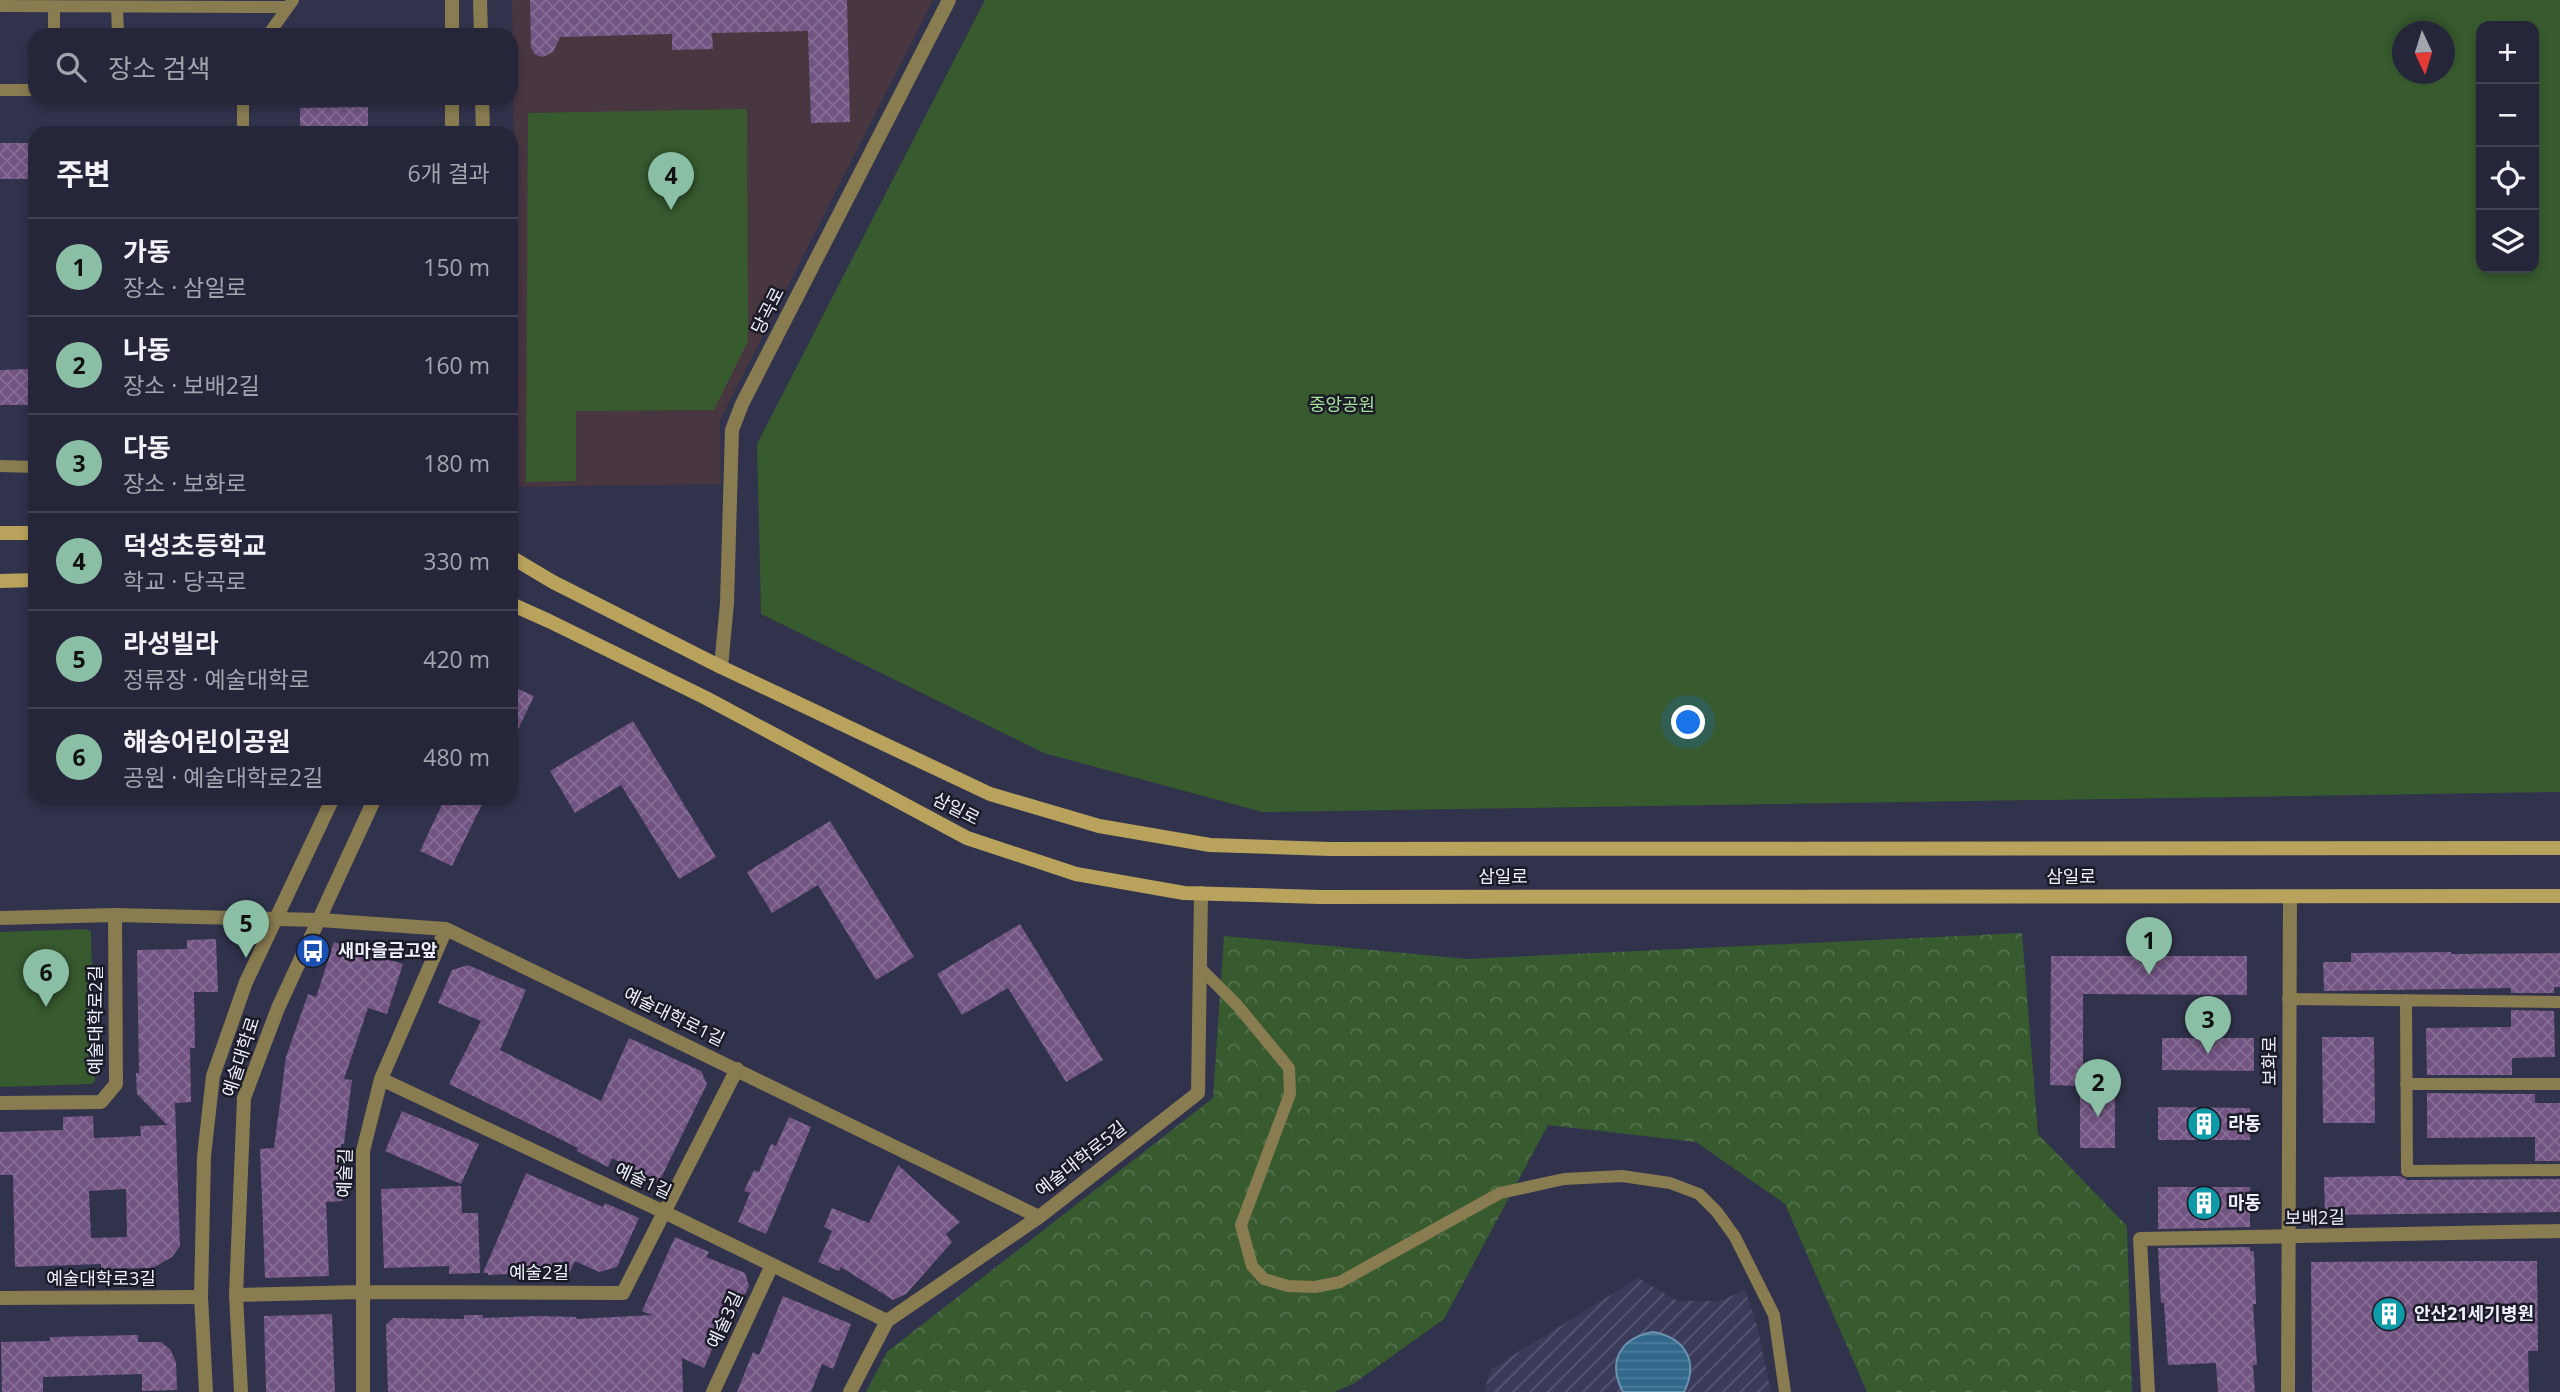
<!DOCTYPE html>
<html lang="ko">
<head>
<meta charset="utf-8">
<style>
  body { margin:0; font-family:"Open Sans","Noto Sans KR",sans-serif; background:#313244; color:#f1f3f6 }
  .controls { position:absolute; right:21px; top:21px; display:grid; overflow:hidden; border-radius:14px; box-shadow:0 4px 10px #0003 }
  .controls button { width:63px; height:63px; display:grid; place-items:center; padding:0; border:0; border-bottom:2px solid #424353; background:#252639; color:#f1f3f6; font:35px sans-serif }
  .compass { position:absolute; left:2392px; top:21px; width:63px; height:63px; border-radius:50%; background:#252639; box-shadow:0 4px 10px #0003; rotate:176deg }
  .you { position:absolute; left:1689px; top:723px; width:24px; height:24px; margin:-18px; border:5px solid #fff; border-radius:50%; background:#1a73e8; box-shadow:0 0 0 10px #1a73e833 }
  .badge { display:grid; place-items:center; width:46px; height:46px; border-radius:50%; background:#8abfa5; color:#111; font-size:23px; font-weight:700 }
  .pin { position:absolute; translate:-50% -58px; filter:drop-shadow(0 2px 4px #0008) }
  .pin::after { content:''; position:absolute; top:37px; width:24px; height:21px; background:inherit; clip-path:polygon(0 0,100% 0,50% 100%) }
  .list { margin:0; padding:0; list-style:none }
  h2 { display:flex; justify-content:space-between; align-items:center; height:91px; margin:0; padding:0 28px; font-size:30px }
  h2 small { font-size:23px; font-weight:400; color:#a3a5ae }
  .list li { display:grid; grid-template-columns:46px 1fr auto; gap:21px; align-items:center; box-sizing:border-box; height:98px; padding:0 28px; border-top:2px solid #424353 }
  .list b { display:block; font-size:26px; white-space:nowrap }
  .list p { margin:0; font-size:23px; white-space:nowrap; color:#a3a5ae }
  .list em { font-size:23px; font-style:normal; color:#a3a5ae }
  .icon { flex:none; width:38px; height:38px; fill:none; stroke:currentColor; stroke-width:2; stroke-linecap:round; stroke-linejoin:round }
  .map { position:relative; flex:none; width:2560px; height:1392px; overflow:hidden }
  .search { position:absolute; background:#252639; box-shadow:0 4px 10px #0003; left:28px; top:28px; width:490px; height:77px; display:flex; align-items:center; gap:18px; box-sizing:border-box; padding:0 24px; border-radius:21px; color:#a3a5ae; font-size:26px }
  .panel { position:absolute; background:#252639; box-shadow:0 4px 10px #0003; left:28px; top:126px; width:490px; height:679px; border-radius:21px }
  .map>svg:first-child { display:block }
  .industrial { fill:url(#industrial-furrows) }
  .education { fill:#483641 }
  .forest { fill:url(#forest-crowns) }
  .green { fill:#375a2f; fill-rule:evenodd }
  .water { fill:url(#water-rules); stroke:#6a91ad; stroke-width:2 }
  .building { fill:url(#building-cross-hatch); fill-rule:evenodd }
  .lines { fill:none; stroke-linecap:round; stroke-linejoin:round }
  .service { stroke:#897c50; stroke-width:12 }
  .minor { stroke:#897c50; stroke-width:14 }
  .tertiary { stroke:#897c50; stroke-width:14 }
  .secondary { stroke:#b9a35c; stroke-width:14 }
  .labels { text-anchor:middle; stroke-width:5; stroke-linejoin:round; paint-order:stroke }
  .street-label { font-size:18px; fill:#eff0fd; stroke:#1b1b27 }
  .park-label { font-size:18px; fill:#a7df9a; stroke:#1b1b27 }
  .poi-label { font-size:18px; font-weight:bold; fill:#eff0fd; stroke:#1b1b27; text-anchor:start }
</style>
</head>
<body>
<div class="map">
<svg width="2560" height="1392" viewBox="0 0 2560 1392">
  <defs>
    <pattern id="industrial-furrows" width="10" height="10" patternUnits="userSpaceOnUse" patternTransform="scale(1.75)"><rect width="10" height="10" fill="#3a3b5a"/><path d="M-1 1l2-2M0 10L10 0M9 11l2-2" fill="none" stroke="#575873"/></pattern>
    <pattern id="forest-crowns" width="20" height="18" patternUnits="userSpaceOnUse" patternTransform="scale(1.75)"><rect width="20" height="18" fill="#375a2f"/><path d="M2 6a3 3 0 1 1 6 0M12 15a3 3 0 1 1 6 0" fill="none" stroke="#54724e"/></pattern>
    <pattern id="water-rules" width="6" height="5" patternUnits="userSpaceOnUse" patternTransform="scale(1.75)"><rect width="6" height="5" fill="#31688b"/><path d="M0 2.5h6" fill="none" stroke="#4f7e9c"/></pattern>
    <pattern id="building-cross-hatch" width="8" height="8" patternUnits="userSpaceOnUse" patternTransform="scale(1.75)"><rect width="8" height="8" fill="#725482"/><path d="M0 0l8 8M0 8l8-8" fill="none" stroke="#866d95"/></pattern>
  </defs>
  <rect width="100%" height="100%" fill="#31324c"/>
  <path class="industrial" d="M 1638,1278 L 1678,1301 L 1720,1301 L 1745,1290 L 1757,1325 L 1771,1392 L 1484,1392 L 1491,1369 Z"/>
  <path class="education" d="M 512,0 L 933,0 L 720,420 L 721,484 L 519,487 Z"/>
  <path class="forest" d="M 2022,933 L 2038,1134 L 2127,1226 L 2132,1392 L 1867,1392 L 1785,1204 L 1696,1142 L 1548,1125 L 1444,1319 L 1353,1384 L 1334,1392 L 866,1392 L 887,1352 L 1213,1098 L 1224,936 L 1467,959 Z"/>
  <path class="green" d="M 985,0 L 2560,0 L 2560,792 L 1262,812 L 1044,753 L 761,614 L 757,444 ZM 2481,26 L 2534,26 L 2534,268 L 2481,268 ZM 2402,32 L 2444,32 L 2444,74 L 2402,74 Z
    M 747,109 L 748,341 L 714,410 L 576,411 L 576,481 L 526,482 L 528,113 Z
    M 87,929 L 91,932 L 95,1081 L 92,1084 L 0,1087 L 0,932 Z"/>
  <path class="water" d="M 1653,1332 C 1686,1338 1699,1362 1684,1392 L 1623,1392 C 1607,1362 1620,1338 1653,1332 Z"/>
  <path class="building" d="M 530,0 L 847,0 L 850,122 L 811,123 L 808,31 L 712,33 L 713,49 L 672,50 L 672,34 L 560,37 L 553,52 L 543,57 L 536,55 L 531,48 Z
    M 368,107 L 368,133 L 300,133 L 300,108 Z
    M 0,143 L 35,143 L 35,179 L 0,179 Z
    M 35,369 L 35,405 L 0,405 L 0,370 Z
    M 511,686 L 534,696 L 511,744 Z
    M 633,721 L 716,857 L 679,879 L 621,785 L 575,813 L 550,771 Z
    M 445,798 L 485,798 L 452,866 L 420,851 Z
    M 830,821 L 914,957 L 876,980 L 818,885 L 772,913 L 747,872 Z
    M 1020,924 L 1103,1060 L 1066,1082 L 1008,988 L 962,1015 L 937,974 Z
    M 216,939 L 218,992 L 194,992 L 195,1048 L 190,1048 L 191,1102 L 175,1103 L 180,1246 L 172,1257 L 153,1268 L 101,1269 L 101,1264 L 15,1267 L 13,1175 L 0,1175 L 0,1132 L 63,1130 L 63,1117 L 93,1116 L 94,1138 L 141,1136 L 140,1126 L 167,1125 L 137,1094 L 136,1073 L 139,1073 L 137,950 L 187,949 L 187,940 ZM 126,1189 L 127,1237 L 91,1238 L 89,1191 Z
    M 334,942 L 403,964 L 387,1014 L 368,1008 L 344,1079 L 352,1080 L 344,1144 L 341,1144 L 343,1201 L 326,1202 L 329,1276 L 265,1278 L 260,1149 L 274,1148 L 286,1057 L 308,994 L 316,997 Z
    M 2451,952 L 2451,954 L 2560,953 L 2560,987 L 2554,987 L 2554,993 L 2511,993 L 2511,988 L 2324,991 L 2323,962 L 2351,962 L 2351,953 Z
    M 2051,956 L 2247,956 L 2247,995 L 2083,994 L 2083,1085 L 2115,1085 L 2115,1148 L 2080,1148 L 2080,1086 L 2050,1085 Z
    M 468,965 L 526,990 L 500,1050 L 601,1101 L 629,1038 L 701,1071 L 707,1084 L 659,1182 L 612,1158 L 608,1167 L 577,1151 L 578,1148 L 449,1084 L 481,1021 L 438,1003 L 452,970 Z
    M 2511,1010 L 2554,1011 L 2555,1057 L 2512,1058 L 2512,1075 L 2427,1075 L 2426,1028 L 2511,1027 Z
    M 2322,1037 L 2374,1037 L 2375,1123 L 2323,1123 Z
    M 2162,1038 L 2254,1038 L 2254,1071 L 2162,1070 Z
    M 2427,1093 L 2535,1094 L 2535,1103 L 2560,1103 L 2560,1161 L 2535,1161 L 2535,1137 L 2427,1138 Z
    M 2158,1107 L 2250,1108 L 2250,1140 L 2158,1140 Z
    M 402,1111 L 479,1144 L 461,1184 L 385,1151 Z
    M 789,1117 L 811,1127 L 766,1234 L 738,1222 L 750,1193 L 744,1191 L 754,1170 L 759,1172 L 771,1144 L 776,1146 Z
    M 898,1165 L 960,1222 L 946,1234 L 952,1242 L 906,1294 L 893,1300 L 841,1267 L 839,1271 L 818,1262 L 832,1231 L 824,1227 L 832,1208 L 869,1223 Z
    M 526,1173 L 603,1207 L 605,1203 L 639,1218 L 617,1267 L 599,1272 L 575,1261 L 567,1278 L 532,1263 L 532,1273 L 488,1275 L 488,1273 L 483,1273 Z
    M 2400,1176 L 2407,1180 L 2560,1179 L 2560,1212 L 2325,1215 L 2324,1177 Z
    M 461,1186 L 462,1213 L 478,1213 L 480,1273 L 449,1274 L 449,1266 L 384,1268 L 381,1189 Z
    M 2158,1187 L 2250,1187 L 2250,1227 L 2158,1229 Z
    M 675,1237 L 709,1252 L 706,1257 L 745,1273 L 749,1286 L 735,1316 L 728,1313 L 704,1368 L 682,1358 L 683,1392 L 388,1392 L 386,1325 L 393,1318 L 464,1319 L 464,1315 L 483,1315 L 483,1318 L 538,1316 L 576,1317 L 576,1319 L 652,1315 L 642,1311 Z
    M 2250,1247 L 2250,1251 L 2254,1251 L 2256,1304 L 2253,1304 L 2257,1365 L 2253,1365 L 2255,1392 L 2218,1392 L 2216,1363 L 2168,1365 L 2164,1303 L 2161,1303 L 2158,1248 Z
    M 2465,1261 L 2537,1261 L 2538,1351 L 2528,1351 L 2529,1392 L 2312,1392 L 2311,1262 Z
    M 783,1296 L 851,1324 L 833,1369 L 822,1364 L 811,1392 L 737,1392 L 753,1352 L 759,1355 Z
    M 332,1314 L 335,1392 L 266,1392 L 264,1316 Z
    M 138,1335 L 138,1342 L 161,1342 L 170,1349 L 176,1362 L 177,1390 L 142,1391 L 142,1374 L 43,1377 L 43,1392 L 2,1392 L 1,1342 L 50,1341 L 50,1337 Z"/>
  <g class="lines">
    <path class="service" d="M 0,6 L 288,7
      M 117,7 L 118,35
      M 54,35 L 54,7
      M 268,35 L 293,0
      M 0,90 L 35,90
      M 243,98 L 243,133
      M 0,466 L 35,467
      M 1202,970 L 1237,1005 L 1289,1068 L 1290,1094 L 1241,1225 L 1252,1266 L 1264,1279 L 1288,1286 L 1315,1287 L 1340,1282 L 1500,1193 L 1564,1179 L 1622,1176 L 1670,1183 L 1699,1194 L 1717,1212 L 1735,1237 L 1774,1315 L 1785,1392
      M 2288,999 L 2560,1002
      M 2406,1000 L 2407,1171 L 2560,1170
      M 2406,1084 L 2560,1084"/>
    <path class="minor" d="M 0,918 L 115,915 L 320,920 L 446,929 L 1039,1217
      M 381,1079 L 666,1213 L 887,1321
      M 0,1103 L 101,1102 L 116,1084 L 115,915
      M 236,1295 L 363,1292 L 623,1293 L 737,1069
      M 0,1298 L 201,1297
      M 363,1392 L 363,1151 L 381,1079 L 446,929
      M 713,1392 L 772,1265
      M 850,1392 L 887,1321 L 1039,1217 L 1198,1093 L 1201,893
      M 2148,1392 L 2140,1239 L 2560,1231"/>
    <path class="tertiary" d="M 452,0 L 452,35
      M 480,0 L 481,35
      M 452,98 L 452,133
      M 482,98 L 483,133
      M 721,667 L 727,603 L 732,430 L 742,404 L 949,0
      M 206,1392 L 201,1297 L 204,1156 L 213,1076 L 246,982 L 333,798
      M 241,1392 L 236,1295 L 244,1098 L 278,1008 L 375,798
      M 2288,1392 L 2290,897"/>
    <path class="secondary" d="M 0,533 L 35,533
      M 511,557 L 553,582 L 721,667 L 990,794 L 1099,826 L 1210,845 L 1330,849 L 2560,848
      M 0,581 L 35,580
      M 511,604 L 549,621 L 706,698 L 967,838 L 1076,874 L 1184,893 L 1320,897 L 2560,896"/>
  </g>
  <defs>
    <g id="bus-disc" transform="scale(1.75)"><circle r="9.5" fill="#1a4fb4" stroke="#1b1b27"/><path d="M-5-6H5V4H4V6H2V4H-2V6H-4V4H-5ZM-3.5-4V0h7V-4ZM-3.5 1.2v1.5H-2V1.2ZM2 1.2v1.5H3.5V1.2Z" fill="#fff"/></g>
    <g id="building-disc" transform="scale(1.75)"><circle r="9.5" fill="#0f9aa8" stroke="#1b1b27"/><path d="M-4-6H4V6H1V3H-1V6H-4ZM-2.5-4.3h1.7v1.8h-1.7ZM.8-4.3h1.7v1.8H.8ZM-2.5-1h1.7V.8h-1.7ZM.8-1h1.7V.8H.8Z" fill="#fff"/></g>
  </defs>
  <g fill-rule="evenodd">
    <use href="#bus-disc" x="313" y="951"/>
    <use href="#building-disc" x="2204" y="1124"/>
    <use href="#building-disc" x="2204" y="1203"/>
    <use href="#building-disc" x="2389" y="1314"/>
  </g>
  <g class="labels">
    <g class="street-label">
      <text transform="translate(768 311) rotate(-63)" y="6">당곡로</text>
      <text transform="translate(956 809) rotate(27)" y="6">삼일로</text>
      <text x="1503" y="883">삼일로</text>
      <text x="2071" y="883">삼일로</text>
      <text transform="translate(674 1017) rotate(26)" y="6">예술대학로1길</text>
      <text transform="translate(96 1020) rotate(-90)" y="6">예술대학로2길</text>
      <text transform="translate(241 1057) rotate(-72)" y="6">예술대학로</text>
      <text transform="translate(2270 1061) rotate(-90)" y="6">보화로</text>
      <text transform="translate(1081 1159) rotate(-38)" y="6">예술대학로5길</text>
      <text transform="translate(345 1173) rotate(-88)" y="6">예술길</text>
      <text transform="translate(643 1181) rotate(25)" y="6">예술1길</text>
      <text transform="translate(2315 1218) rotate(-1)" y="6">보배2길</text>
      <text x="539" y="1279">예술2길</text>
      <text x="101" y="1285">예술대학로3길</text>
      <text transform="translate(725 1320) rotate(-65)" y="6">예술3길</text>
    </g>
    <g class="park-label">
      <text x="1342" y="411">중앙공원</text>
    </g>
    <g class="poi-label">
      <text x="338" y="957">새마을금고앞</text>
      <text x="2228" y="1130">라동</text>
      <text x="2228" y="1209">마동</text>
      <text x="2414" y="1320">안산21세기병원</text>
    </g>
  </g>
</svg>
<div class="controls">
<button>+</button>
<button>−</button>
<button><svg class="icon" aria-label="locate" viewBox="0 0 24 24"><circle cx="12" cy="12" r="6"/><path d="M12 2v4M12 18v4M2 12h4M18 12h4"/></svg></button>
<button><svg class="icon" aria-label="layers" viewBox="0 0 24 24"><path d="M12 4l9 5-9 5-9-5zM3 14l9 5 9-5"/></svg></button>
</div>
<svg class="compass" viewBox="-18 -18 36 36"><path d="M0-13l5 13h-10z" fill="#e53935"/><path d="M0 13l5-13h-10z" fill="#a3a5ae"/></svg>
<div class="you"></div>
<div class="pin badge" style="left:2149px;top:975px">1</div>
<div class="pin badge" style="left:2098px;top:1117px">2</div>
<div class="pin badge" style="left:2208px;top:1054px">3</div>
<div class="pin badge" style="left:671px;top:210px">4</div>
<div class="pin badge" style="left:246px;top:958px">5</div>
<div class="pin badge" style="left:46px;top:1007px">6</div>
<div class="search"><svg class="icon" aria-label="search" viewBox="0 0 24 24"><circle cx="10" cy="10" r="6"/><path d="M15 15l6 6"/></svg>장소 검색</div>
<section class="panel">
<h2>주변<small>6개 결과</small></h2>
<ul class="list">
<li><span class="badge">1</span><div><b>가동</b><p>장소 · 삼일로</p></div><em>150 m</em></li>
<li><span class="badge">2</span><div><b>나동</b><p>장소 · 보배2길</p></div><em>160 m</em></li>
<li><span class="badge">3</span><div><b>다동</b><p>장소 · 보화로</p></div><em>180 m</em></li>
<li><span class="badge">4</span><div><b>덕성초등학교</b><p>학교 · 당곡로</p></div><em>330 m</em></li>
<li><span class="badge">5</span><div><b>라성빌라</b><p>정류장 · 예술대학로</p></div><em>420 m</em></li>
<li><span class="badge">6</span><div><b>해송어린이공원</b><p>공원 · 예술대학로2길</p></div><em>480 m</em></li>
</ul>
</section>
</div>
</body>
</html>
